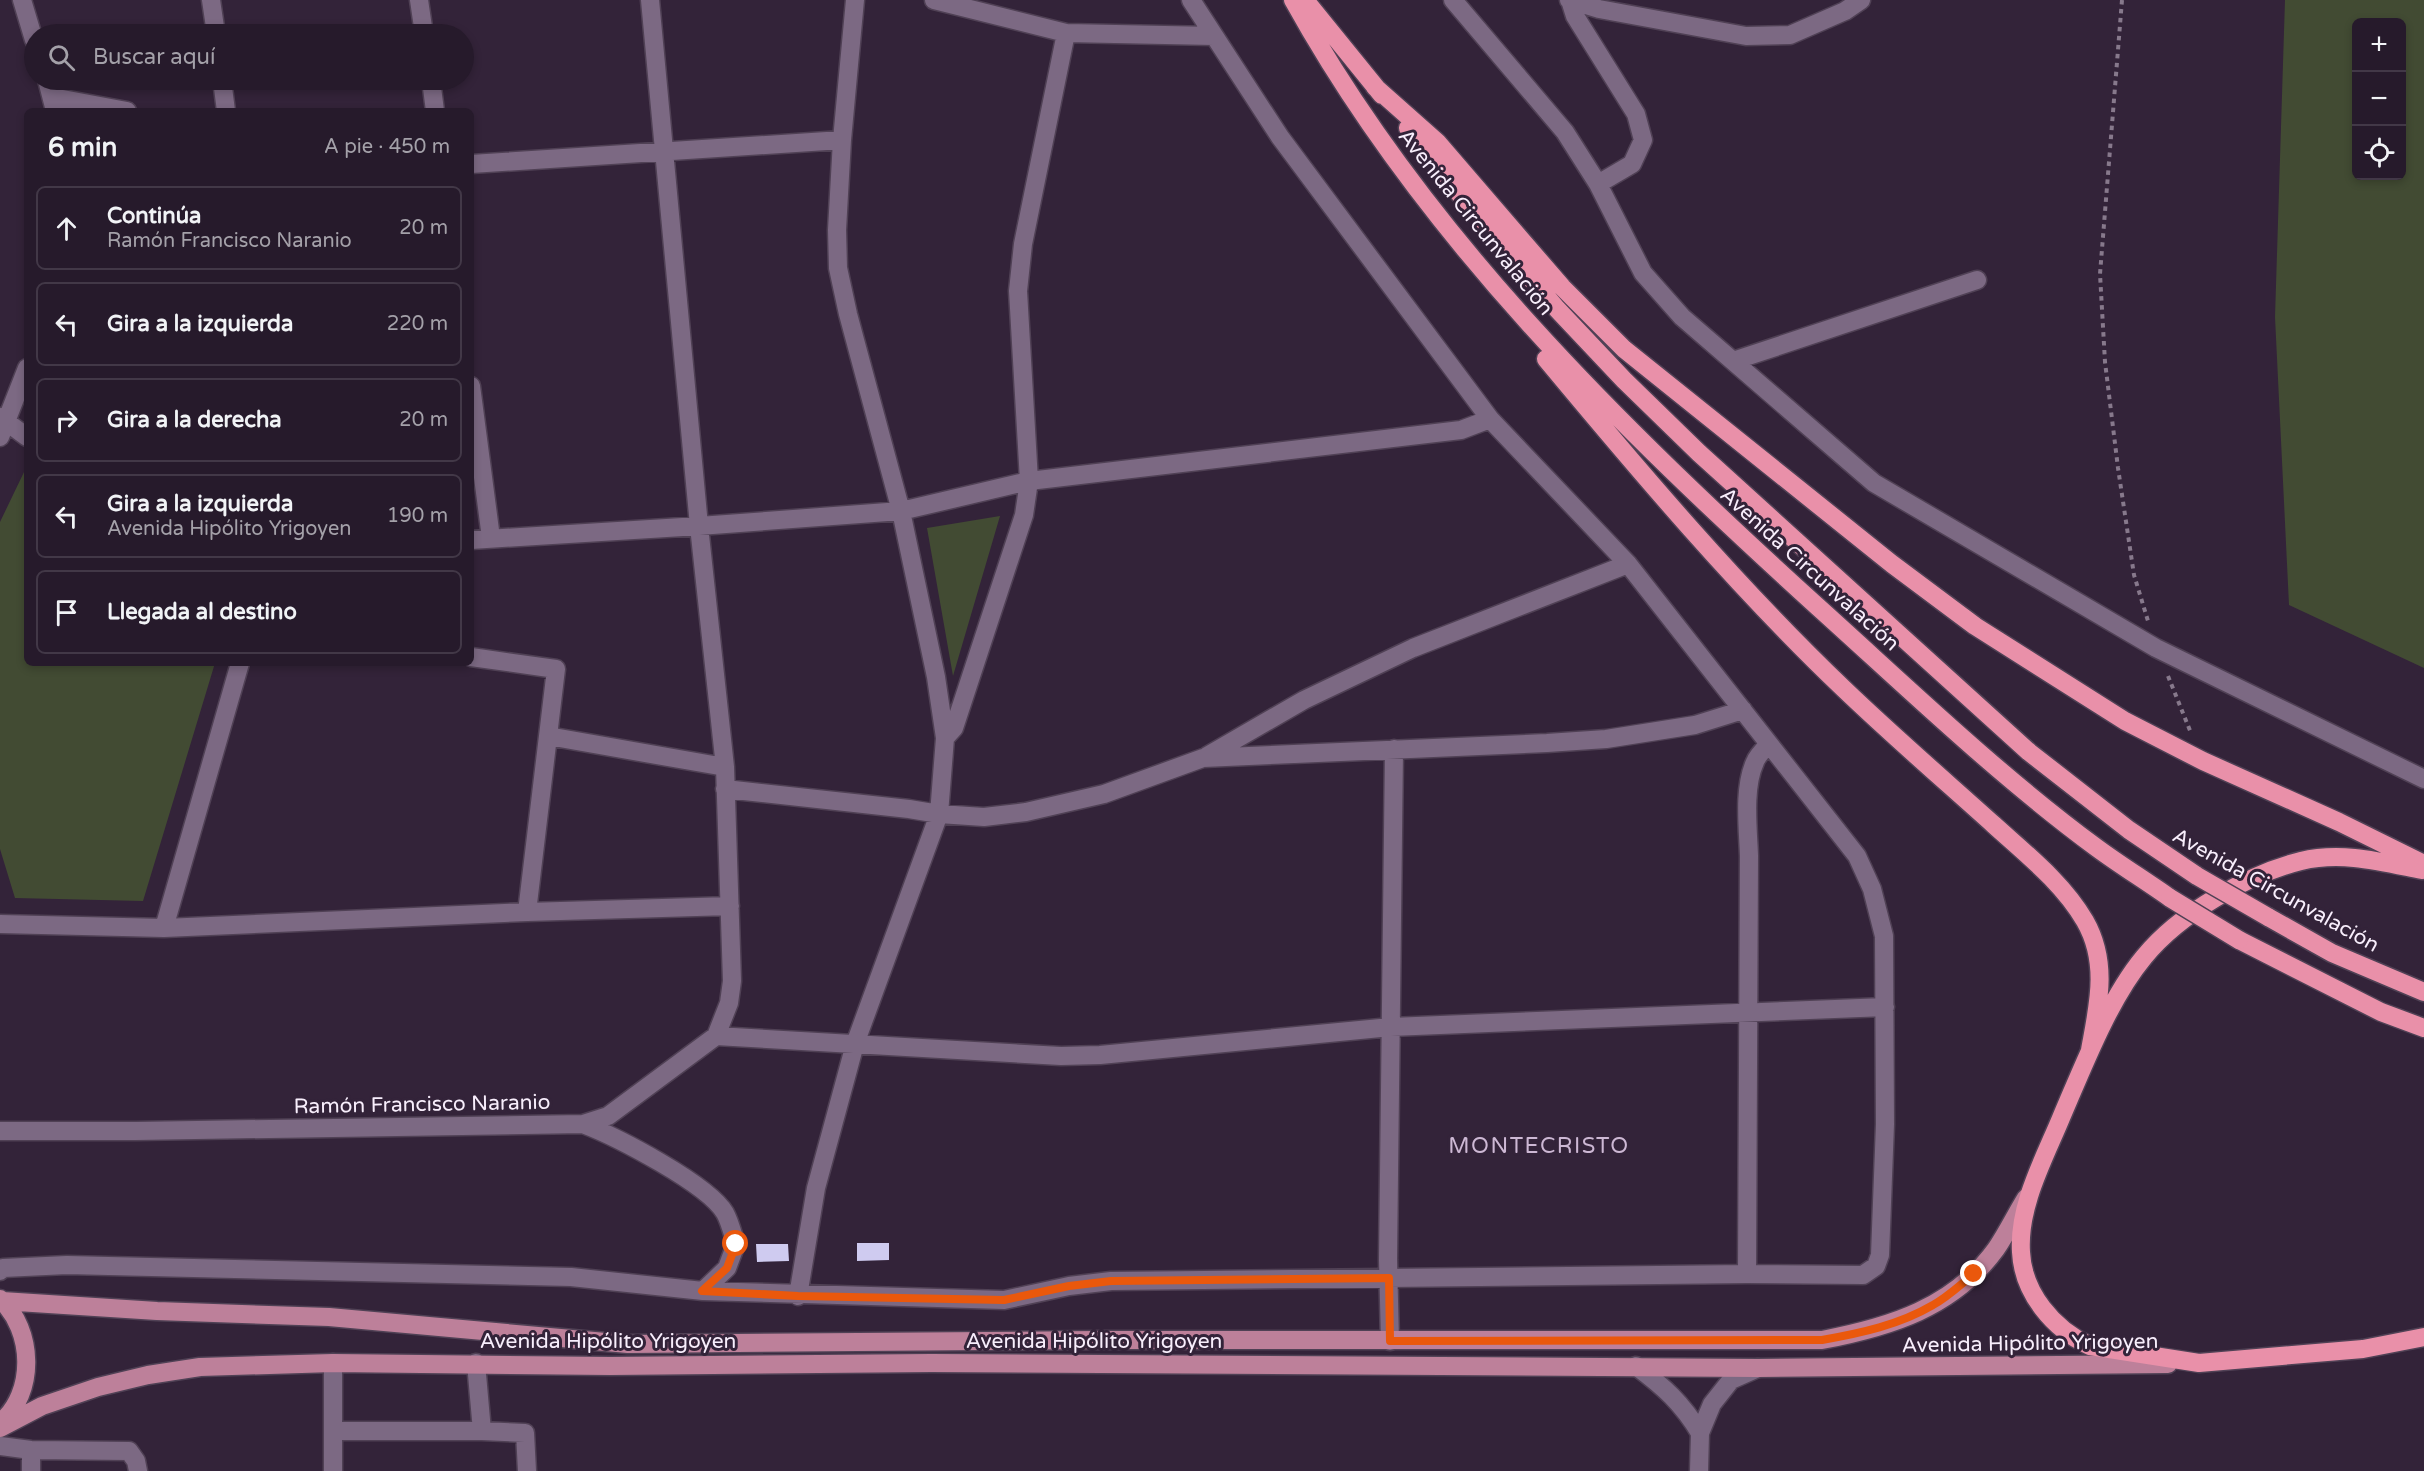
<!DOCTYPE html>
<html lang="es">
<head>
<meta charset="utf-8">
<style>
  body { margin:0; font-family:"Varela Round",sans-serif; background:#2e2333; color:#f1f3f6 }
  .controls { position:absolute; right:18px; top:18px; display:grid; overflow:hidden; border-radius:9px; box-shadow:0 3px 9px #0003 }
  .controls button { width:54px; height:54px; display:grid; place-items:center; padding:0; border:0; border-bottom:2px solid #423847; background:#261a2b; color:#f1f3f6; font:30px sans-serif }
  .stop { position:absolute; width:18px; height:18px; margin:-14px; border:4px solid #ea580c; border-radius:50%; background:#fff }
  .stop.end { background:#ea580c; border-color:#fff; box-shadow:0 2px 6px #0008 }
  .list { margin:0; padding:0; list-style:none }
  h2 { display:flex; justify-content:space-between; align-items:center; height:78px; margin:0; padding:0 24px; font-size:26px }
  h2 small { font-size:20px; font-weight:400; color:#a4a1a9 }
  .list li { display:grid; grid-template-columns:39px 1fr auto; gap:18px; align-items:center; box-sizing:border-box; height:84px; margin:0 12px 12px; padding:0 12px; border:2px solid #423847; border-radius:9px }
  .list b { display:block; font-size:22px; white-space:nowrap }
  .list p { margin:0; font-size:20px; white-space:nowrap; color:#a4a1a9 }
  .list em { font-size:20px; font-style:normal; color:#a4a1a9 }
  .icon { flex:none; width:33px; height:33px; fill:none; stroke:currentColor; stroke-width:2; stroke-linecap:round; stroke-linejoin:round }
  .map { position:relative; flex:none; width:2424px; height:1471px; overflow:hidden }
  .search { position:absolute; background:#261a2b; box-shadow:0 3px 9px #0003; left:24px; top:24px; width:450px; height:66px; display:flex; align-items:center; gap:15px; box-sizing:border-box; padding:0 21px; border-radius:33px; color:#a4a1a9; font-size:22px }
  .panel { position:absolute; background:#261a2b; box-shadow:0 3px 9px #0003; left:24px; top:108px; width:450px; height:558px; border-radius:9px }
  .map>svg:first-child { display:block }
  .green { fill:#424b33; fill-rule:evenodd }
  .building { fill:#cfcbf0 }
  .lines { fill:none; stroke-linecap:round; stroke-linejoin:round }
  .minor-casing { stroke:#504155; stroke-width:21 }
  .major-casing { stroke:#504155; stroke-width:21 }
  .highway-casing { stroke:#504155; stroke-width:21 }
  .path { stroke:#87798c; stroke-width:4; stroke-dasharray:4.5 4.5; stroke-linecap:butt }
  .minor { stroke:#7c6983; stroke-width:18 }
  .major { stroke:#bd809a; stroke-width:18 }
  .highway { stroke:#e990a9; stroke-width:18 }
  .highway-bridge-casing { stroke:#504155; stroke-width:21; stroke-linecap:butt }
  .highway-bridge { stroke:#e990a9; stroke-width:18 }
  .route { stroke:#ea580c; stroke-width:8 }
  .labels { text-anchor:middle; stroke-width:6; stroke-linejoin:round; paint-order:stroke }
  .street-label { font-size:21px; fill:#f8eefc; stroke:#332339 }
  .neighbourhood-label { font-size:22px; letter-spacing:1.5px; fill:#cdb8d4; stroke:#332339 }
</style>
</head>
<body>
<div class="map">
<svg width="2424" height="1471" viewBox="0 0 2424 1471">
  <rect width="100%" height="100%" fill="#332339"/>
  <path class="green" d="M 2285,0 L 2424,0 L 2424,668 L 2289,605 L 2275,317 ZM 2356,22 L 2402,22 L 2402,176 L 2356,176 Z
    M 25,470 L 27,470 L 27,663 L 215,663 L 143,901 L 15,898 L 0,849 L 0,522 Z
    M 1000,516 L 953,676 L 927,528 Z"/>
  <path class="building" d="M 857,1243 L 889,1243 L 889,1260 L 857,1261 Z
    M 756,1244 L 788,1244 L 789,1261 L 757,1262 Z"/>
  <g class="lines">
    <g class="minor-casing">
      <path id="minor" d="M 22,0 L 34,40
        M 211,0 L 216,34
        M 419,0 L 424,34
        M 934,0 L 1066,33 L 1214,36
        M 1191,0 L 1280,137 L 1490,419
        M 1453,0 L 1565,132 L 1598,184 L 1643,273 L 1682,317 L 1874,483 L 2156,648 L 2424,779
        M 1569,0 L 1599,9 L 1746,36 L 1790,35 L 1845,11 L 1861,0
        M 1570,0 L 1575,16 L 1636,114 L 1643,140 L 1632,164 L 1598,184
        M 47,80 L 55,111
        M 222,80 L 226,111
        M 431,80 L 435,111
        M 52,97 L 127,111
        M 471,164 L 842,140
        M 1733,361 L 1977,280
        M 471,386 L 491,538
        M 0,417 L 27,437
        M 0,437 L 27,368
        M 471,657 L 556,669 L 527,912
        M 548,736 L 725,767
        M 945,738 L 954,728 L 1024,515 L 1029,481 L 1018,291 L 1023,244 L 1066,33
        M 1207,756 L 1304,700 L 1413,648 L 1628,564
        M 725,789 L 909,809 L 939,814 L 984,817 L 1026,812 L 1104,794 L 1203,758 L 1547,743 L 1606,739 L 1695,725 L 1743,710
        M 0,924 L 164,928 L 527,912 L 730,906
        M 164,928 L 240,663
        M 716,1036 L 1061,1056 L 1100,1055 L 1391,1027 L 1885,1007
        M 583,1124 L 608,1116 L 716,1036 L 729,1003 L 732,981 L 725,767 L 699,526 L 650,0
        M 0,1131 L 136,1131 L 583,1124 C 617,1137 708,1184 725,1213 C 730,1222 733,1235 736,1244 L 727,1268 L 703,1291
        M 0,1271 L 3,1268 L 67,1265 L 571,1277 L 703,1291 L 1004,1300 L 1069,1286 L 1111,1281 L 1747,1274 L 1863,1275 L 1876,1266 L 1880,1255 L 1885,1124 L 1884,936 L 1872,889 L 1857,856 L 1628,564 L 1490,419 L 1461,430 L 1029,481 L 901,511 L 699,526 L 471,540
        M 1747,1274 L 1749,856 C 1748,828 1743,788 1755,762 C 1757,756 1764,749 1769,744
        M 798,1296 L 816,1188 L 855,1044 L 939,814 L 945,738 L 936,677 L 901,511 L 848,314 L 838,268 L 837,230 L 842,140 L 855,0
        M 1390,1341 L 1388,1260 L 1394,749
        M 476,1363 L 482,1431
        M 1636,1366 C 1664,1387 1682,1403 1700,1433
        M 334,1431 L 482,1431 L 525,1433 L 527,1471
        M 0,1446 L 31,1450 L 129,1451 L 136,1461 L 138,1471
        M 31,1450 L 31,1471
        M 333,1471 L 333,1363
        M 1699,1471 L 1700,1433 L 1712,1404 L 1731,1380 L 1758,1368"/>
    </g>
    <g class="major-casing">
      <path id="major" d="M 0,1299 C 34,1330 36,1393 0,1423
        M 2,1301 L 157,1311 L 329,1317 L 628,1344 L 1097,1340 L 1822,1340 C 1890,1327 1953,1308 1996,1249 C 2007,1233 2016,1214 2026,1198
        M 0,1428 L 42,1406 L 98,1387 L 148,1375 L 200,1367 L 333,1363 L 610,1366 L 931,1363 L 1758,1368 L 2168,1364"/>
    </g>
    <g class="highway-casing">
      <path id="highway" d="M 1293,0 C 1424,237 1620,427 1818,607 C 1909,689 1998,775 2097,848 C 2120,865 2146,881 2170,898
        M 1305,0 L 1382,95
        M 1375,87 L 1437,142 L 1562,287 L 1624,349 L 1892,564 L 1975,626 L 2125,721 L 2203,761 L 2339,822 L 2424,864
        M 1408,128 L 1458,192 L 1557,309 L 1624,380 L 1699,453 L 2029,752 L 2129,830 L 2197,876
        M 1546,359 C 1640,472 1738,588 1844,689 C 1893,736 1944,780 1994,825 C 2026,854 2063,883 2085,921 C 2109,963 2098,1006 2090,1050
        M 2422,870 C 2382,862 2342,851 2301,861 C 2248,874 2179,914 2144,957 C 2109,999 2083,1067 2061,1118 C 2044,1159 2018,1206 2021,1252 C 2023,1293 2053,1329 2090,1346 L 2199,1363 L 2363,1349 L 2424,1337
        M 2268,917 L 2332,953 L 2424,992
        M 2239,940 L 2381,1012 L 2424,1028"/>
    </g>
    <path class="path" d="M 2122,0 L 2100,274 L 2105,362 L 2118,468 L 2134,575 L 2148,621
      M 2168,676 L 2191,733"/>
    <use href="#minor" class="minor"/>
    <use href="#major" class="major"/>
    <use href="#highway" class="highway"/>
    <g class="highway-bridge-casing">
      <path id="highway-bridge" d="M 2197,876 L 2268,917
        M 2170,898 L 2239,940"/>
    </g>
    <use href="#highway-bridge" class="highway-bridge"/>
  </g>
  <g class="lines">
    <path class="route" d="M 736,1244 L 727,1268 L 702,1291 L 798,1296 L 1004,1300 L 1069,1286 L 1111,1281 L 1389,1278 L 1390,1341 L 1822,1340 C 1861,1333 1899,1325 1933,1305 C 1948,1297 1961,1284 1974,1274"/>
  </g>
  <g class="labels">
    <g class="street-label">
      <text transform="translate(1476 222) rotate(51)" y="7">Avenida Circunvalación</text>
      <text transform="translate(1810 569) rotate(42)" y="7">Avenida Circunvalación</text>
      <text transform="translate(2276 890) rotate(29)" y="7">Avenida Circunvalación</text>
      <text transform="translate(422 1104) rotate(-1)" y="7">Ramón Francisco Naranio</text>
      <text x="608" y="1348">Avenida Hipólito Yrigoyen</text>
      <text x="1094" y="1348">Avenida Hipólito Yrigoyen</text>
      <text transform="translate(2030 1343) rotate(-1)" y="7">Avenida Hipólito Yrigoyen</text>
    </g>
    <g class="neighbourhood-label">
      <text x="1539" y="1153">MONTECRISTO</text>
    </g>
  </g>
</svg>
<div class="controls">
<button>+</button>
<button>−</button>
<button><svg class="icon" aria-label="locate" viewBox="0 0 24 24"><circle cx="12" cy="12" r="6"/><path d="M12 2v4M12 18v4M2 12h4M18 12h4"/></svg></button>
</div>
<div class="stop" style="left:736px;top:1244px"></div>
<div class="stop end" style="left:1974px;top:1274px"></div>
<div class="search"><svg class="icon" aria-label="search" viewBox="0 0 24 24"><circle cx="10" cy="10" r="6"/><path d="M15 15l6 6"/></svg>Buscar aquí</div>
<section class="panel">
<h2>6 min<small>A pie · 450 m</small></h2>
<ul class="list">
<li><svg class="icon" aria-label="ahead" viewBox="0 0 24 24"><path d="M12 20V5M6 11l6-6 6 6"/></svg><div><b>Continúa</b><p>Ramón Francisco Naranio</p></div><em>20 m</em></li>
<li><svg class="icon" aria-label="left" viewBox="0 0 24 24"><path d="M17 20v-9H6M10 6l-5 5 5 5"/></svg><div><b>Gira a la izquierda</b></div><em>220 m</em></li>
<li><svg class="icon" aria-label="right" viewBox="0 0 24 24"><path d="M7 20v-9h11M14 6l5 5-5 5"/></svg><div><b>Gira a la derecha</b></div><em>20 m</em></li>
<li><svg class="icon" aria-label="left" viewBox="0 0 24 24"><path d="M17 20v-9H6M10 6l-5 5 5 5"/></svg><div><b>Gira a la izquierda</b><p>Avenida Hipólito Yrigoyen</p></div><em>190 m</em></li>
<li><svg class="icon" aria-label="arrive" viewBox="0 0 24 24"><path d="M6 21V4h12l-3 4 3 4H6"/></svg><div><b>Llegada al destino</b></div></li>
</ul>
</section>
</div>
</body>
</html>
